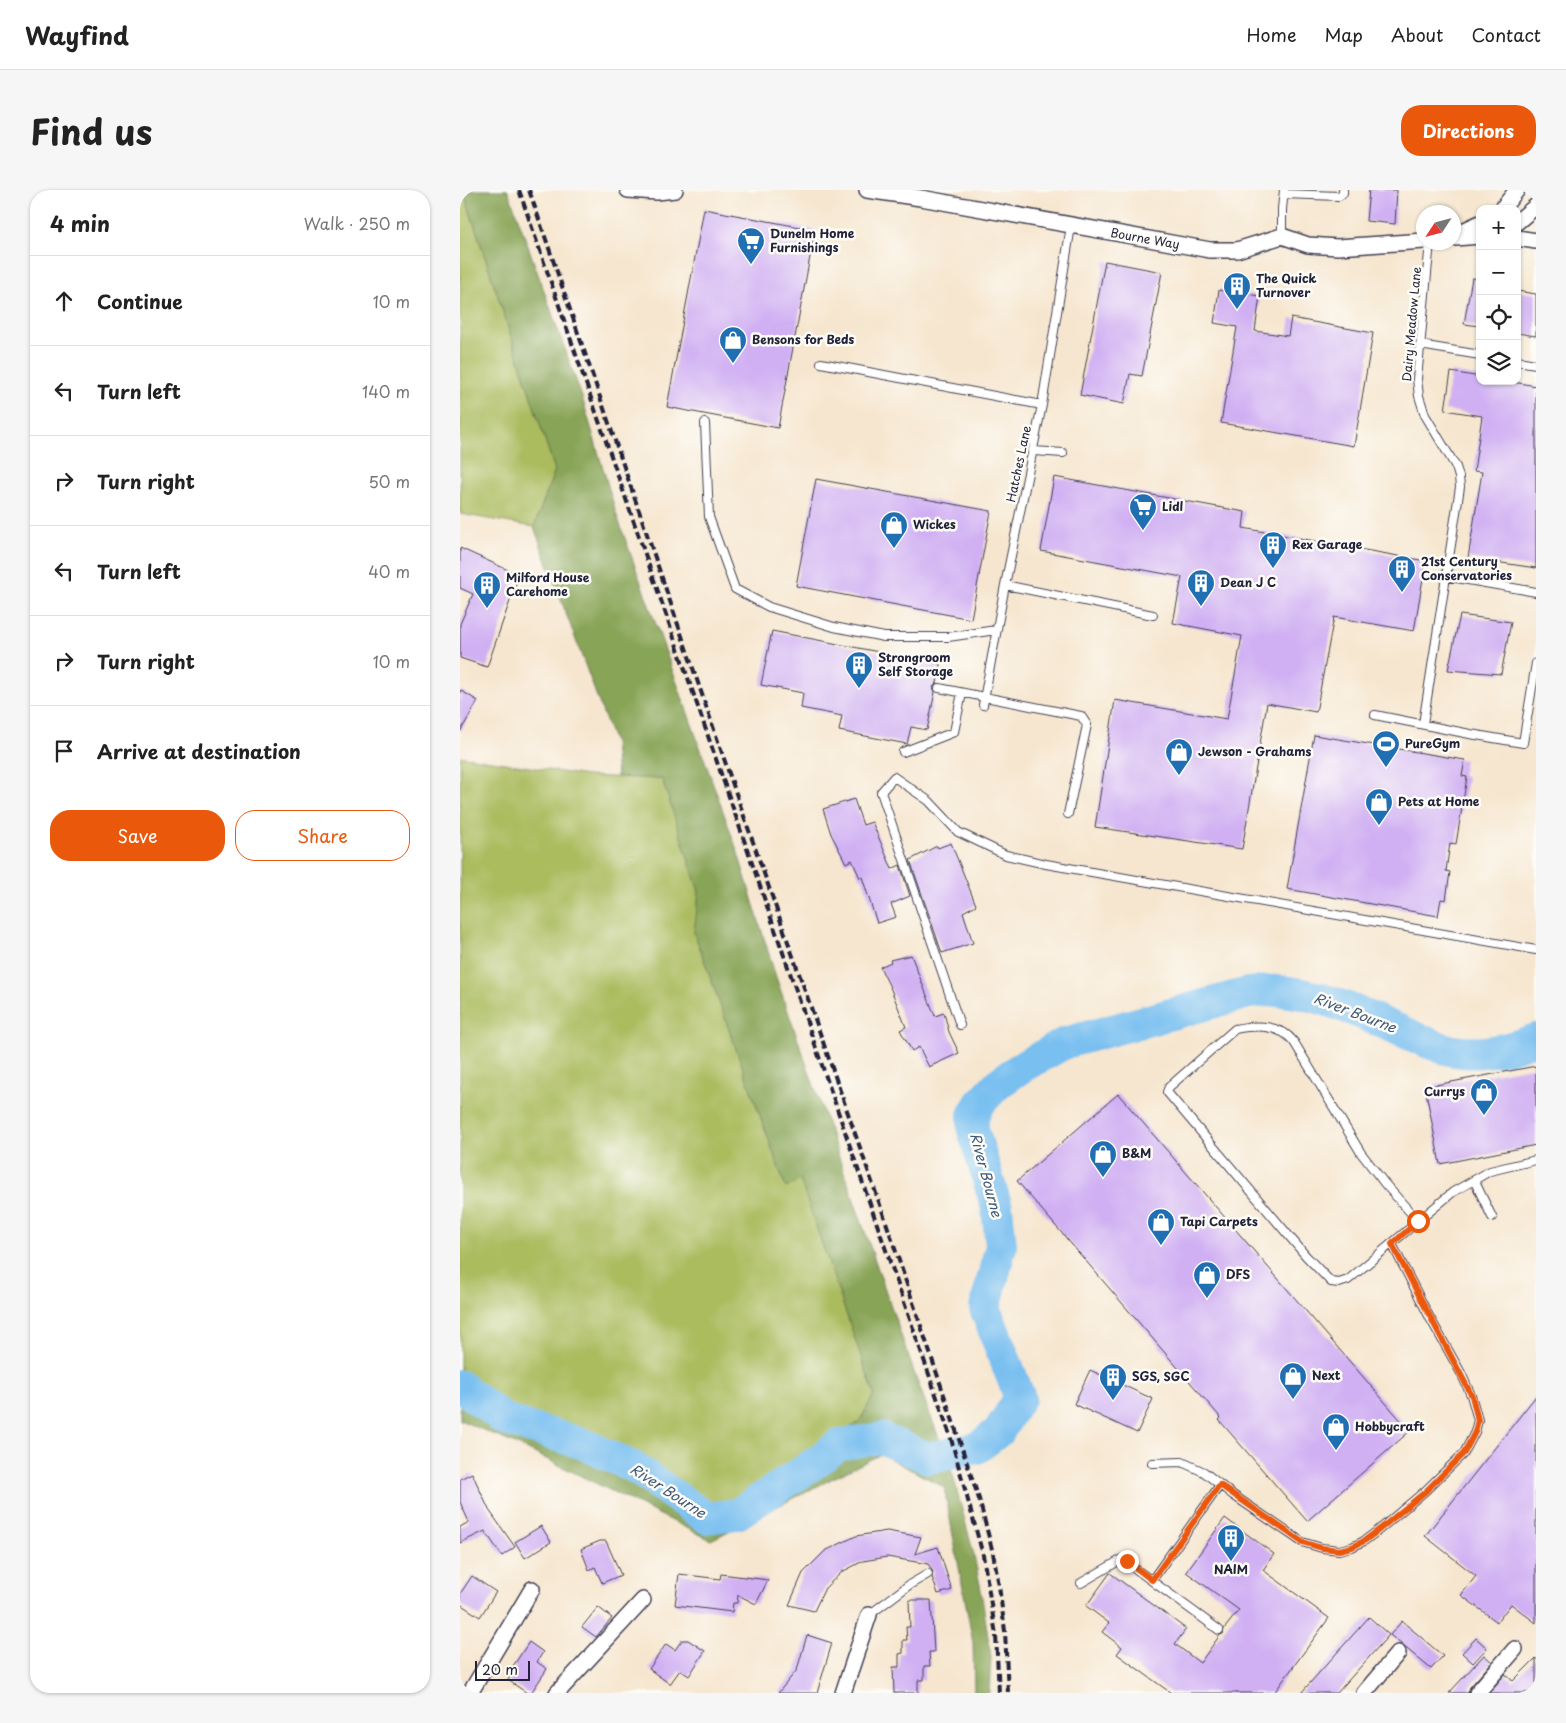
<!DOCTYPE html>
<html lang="en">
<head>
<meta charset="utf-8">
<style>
  body { margin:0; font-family:"Playpen Sans",sans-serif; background:#f6f6f6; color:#222 }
  .controls { position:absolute; right:15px; top:15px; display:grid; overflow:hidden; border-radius:10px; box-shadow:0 1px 4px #0004 }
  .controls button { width:45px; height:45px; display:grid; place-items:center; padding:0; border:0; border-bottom:1px solid #e0e0e0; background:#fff; color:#222; font:25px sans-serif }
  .compass { position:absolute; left:956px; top:15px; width:45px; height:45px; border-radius:50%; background:#fff; box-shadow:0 1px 4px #0004; rotate:234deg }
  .scale { position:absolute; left:15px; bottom:12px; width:55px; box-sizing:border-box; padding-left:5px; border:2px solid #22223b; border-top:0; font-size:14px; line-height:18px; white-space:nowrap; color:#22223b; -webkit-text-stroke:4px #fdfcf7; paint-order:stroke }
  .stop { position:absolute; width:15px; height:15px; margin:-11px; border:4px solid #ea580c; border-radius:50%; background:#fff }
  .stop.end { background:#ea580c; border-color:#fff; box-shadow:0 1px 5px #0008 }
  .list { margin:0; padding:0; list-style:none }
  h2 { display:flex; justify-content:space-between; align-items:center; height:65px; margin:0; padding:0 20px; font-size:21px }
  h2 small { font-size:16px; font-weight:400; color:#767676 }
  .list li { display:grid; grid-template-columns:32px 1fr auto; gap:15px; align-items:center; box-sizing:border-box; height:90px; padding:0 20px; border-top:1px solid #e0e0e0 }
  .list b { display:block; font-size:19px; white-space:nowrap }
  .list em { font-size:16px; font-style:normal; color:#767676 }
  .actions { display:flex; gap:10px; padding:15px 20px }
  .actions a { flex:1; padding:11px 0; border:1px solid #ea580c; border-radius:20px; text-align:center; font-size:18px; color:#ea580c }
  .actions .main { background:#ea580c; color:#fff }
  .icon { flex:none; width:28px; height:28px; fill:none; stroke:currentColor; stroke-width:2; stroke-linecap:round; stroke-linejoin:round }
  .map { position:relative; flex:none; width:1076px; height:1503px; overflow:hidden; border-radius:20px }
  header { display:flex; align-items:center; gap:30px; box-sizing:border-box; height:70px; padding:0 25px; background:#fff; border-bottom:1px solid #e0e0e0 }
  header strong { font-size:24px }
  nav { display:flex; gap:28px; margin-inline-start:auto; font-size:18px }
  .intro { display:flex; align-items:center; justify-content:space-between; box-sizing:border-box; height:120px; padding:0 30px }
  h1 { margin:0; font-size:35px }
  .button { padding:12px 22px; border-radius:20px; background:#ea580c; color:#fff; font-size:18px; font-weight:700 }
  main { display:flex; gap:30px; padding:0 30px }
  aside { flex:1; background:#fff; border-radius:20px; box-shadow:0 1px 4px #0004 }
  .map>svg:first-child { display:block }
  .green { fill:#abbc5f; stroke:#666f4d }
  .forest { fill:#88a456; stroke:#556348 }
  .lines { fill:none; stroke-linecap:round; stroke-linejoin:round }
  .river { stroke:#79bff0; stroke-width:32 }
  .building { fill:#d0b0f3 }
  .service-casing { stroke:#423f51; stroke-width:10 }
  .minor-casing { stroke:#423f51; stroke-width:18 }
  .service { stroke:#fff; stroke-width:8 }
  .minor { stroke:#fff; stroke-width:15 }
  .rail { stroke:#22223b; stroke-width:4; stroke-dasharray:8 4; stroke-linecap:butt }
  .route { stroke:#ea580c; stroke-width:6 }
  .labels { text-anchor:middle; stroke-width:5; stroke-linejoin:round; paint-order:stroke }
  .poi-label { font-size:12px; font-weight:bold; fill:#22223b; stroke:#fdfcf7; text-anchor:start }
  .street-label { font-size:12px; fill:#22223b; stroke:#fdfcf7 }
  .water-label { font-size:14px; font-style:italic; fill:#40597a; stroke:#fdfcf7 }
</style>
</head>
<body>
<header>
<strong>Wayfind</strong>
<nav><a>Home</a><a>Map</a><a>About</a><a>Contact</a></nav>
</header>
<div class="intro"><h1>Find us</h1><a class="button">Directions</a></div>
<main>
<aside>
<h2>4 min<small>Walk · 250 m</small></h2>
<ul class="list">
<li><svg class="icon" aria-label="ahead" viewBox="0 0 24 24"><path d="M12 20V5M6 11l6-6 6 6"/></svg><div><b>Continue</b></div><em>10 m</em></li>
<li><svg class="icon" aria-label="left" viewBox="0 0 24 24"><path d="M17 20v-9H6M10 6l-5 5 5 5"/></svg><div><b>Turn left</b></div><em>140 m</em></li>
<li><svg class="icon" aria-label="right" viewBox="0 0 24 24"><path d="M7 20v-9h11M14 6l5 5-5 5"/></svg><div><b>Turn right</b></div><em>50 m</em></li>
<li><svg class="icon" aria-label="left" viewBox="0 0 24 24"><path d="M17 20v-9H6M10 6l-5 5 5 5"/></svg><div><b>Turn left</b></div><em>40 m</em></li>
<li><svg class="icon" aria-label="right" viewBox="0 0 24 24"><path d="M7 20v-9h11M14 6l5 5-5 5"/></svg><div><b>Turn right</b></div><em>10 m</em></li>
<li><svg class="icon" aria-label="arrive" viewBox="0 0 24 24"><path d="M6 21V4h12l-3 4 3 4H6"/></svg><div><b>Arrive at destination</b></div></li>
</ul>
<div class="actions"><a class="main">Save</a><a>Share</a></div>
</aside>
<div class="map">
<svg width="1076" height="1503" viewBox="0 0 1076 1503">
  <rect width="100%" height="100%" fill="#fdfcf7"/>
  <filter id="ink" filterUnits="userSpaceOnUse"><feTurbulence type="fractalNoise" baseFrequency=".02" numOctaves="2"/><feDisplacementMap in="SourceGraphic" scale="10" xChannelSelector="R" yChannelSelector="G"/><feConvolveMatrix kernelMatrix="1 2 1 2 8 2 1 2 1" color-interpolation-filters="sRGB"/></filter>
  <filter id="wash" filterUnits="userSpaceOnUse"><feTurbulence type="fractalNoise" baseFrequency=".0096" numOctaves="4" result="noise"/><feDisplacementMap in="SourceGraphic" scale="20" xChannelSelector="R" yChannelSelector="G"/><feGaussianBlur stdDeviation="1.12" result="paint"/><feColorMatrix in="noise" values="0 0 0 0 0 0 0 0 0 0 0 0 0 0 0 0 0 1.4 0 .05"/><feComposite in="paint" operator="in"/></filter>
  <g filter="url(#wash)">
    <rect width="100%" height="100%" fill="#f6e6cf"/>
    <path class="green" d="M 0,0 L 3,0 L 95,280 L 74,337 L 0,324 Z
      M 0,566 L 127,586 L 202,589 L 240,702 L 234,742 L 326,997 L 340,989 L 414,1204 L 400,1231 L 291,1303 L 264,1313 L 246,1313 L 55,1220 L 0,1183 Z"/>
    <path class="forest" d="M 3,0 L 48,0 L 122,207 L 157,326 L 277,660 L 316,787 L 455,1185 L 493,1285 L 514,1365 L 521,1400 L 531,1467 L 529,1503 L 514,1503 L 513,1453 L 484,1297 L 421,1264 L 251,1350 L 64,1258 L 0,1230 L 0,1199 L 6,1187 L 55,1220 L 246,1313 L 264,1313 L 291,1303 L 400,1231 L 414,1204 L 340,990 L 326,998 L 234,742 L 239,702 L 202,589 L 157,587 L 154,553 L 74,337 L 95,280 Z"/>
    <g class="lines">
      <path class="river" d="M 0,1196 L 45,1230 L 124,1254 L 175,1278 L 247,1328 L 277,1324 L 345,1280 L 379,1255 L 421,1248 L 468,1268 L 517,1258 L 538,1242 L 560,1208 L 525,1118 L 541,1056 L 537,1018 L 513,940 L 513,925 L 520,913 L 539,893 L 562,877 L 605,853 L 788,803 C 797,802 808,800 818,801 C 860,803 899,823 937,839 C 953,846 977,858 994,861 C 1022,866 1050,859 1076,849"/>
    </g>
    <g id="blocks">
      <path class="building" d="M 909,0 L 937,0 L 935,34 L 906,31 Z
        M 244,19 L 355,40 L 318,238 L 207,217 Z
        M 645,71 L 702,82 L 682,186 L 670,184 L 664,214 L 620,205 Z
        M 1012,88 L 1020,89 L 1020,136 L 1004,134 Z
        M 759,100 L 800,106 L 795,141 L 828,146 L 831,128 L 913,143 L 894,256 L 761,233 L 777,137 L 754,133 Z
        M 1057,101 L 1076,104 L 1076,146 L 1057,143 Z
        M 991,182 L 1020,187 L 1020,191 L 1047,191 L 1076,196 L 1076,378 L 1008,368 L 1022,282 L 1014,281 L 1022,226 L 985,220 Z
        M 594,287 L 785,322 L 783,338 L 966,371 L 954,441 L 874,427 L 856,522 L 807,513 L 782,659 L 635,637 L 655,510 L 767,529 L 782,446 L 713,433 L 722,387 L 581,361 Z
        M 356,289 L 531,321 L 511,429 L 336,396 Z
        M 0,358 L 59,385 L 27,477 L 0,468 L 0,434 L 13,404 L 0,398 Z
        M 1000,425 L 1051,432 L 1041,484 L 988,480 Z
        M 312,441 L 480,474 L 477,493 L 473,497 L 475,502 L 467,540 L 451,537 L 447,554 L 379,541 L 382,526 L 341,518 L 343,503 L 301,495 Z
        M 0,500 L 18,511 L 0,542 Z
        M 854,545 L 1005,570 L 1002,586 L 1007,587 L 996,654 L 990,653 L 986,681 L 990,682 L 986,710 L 981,709 L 978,726 L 827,699 Z
        M 394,609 L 403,635 L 412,632 L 432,679 L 440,675 L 450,706 L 431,714 L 436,727 L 417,733 L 402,687 L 400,688 L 392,670 L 386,673 L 371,644 L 363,619 Z
        M 491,653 L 516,715 L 503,722 L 513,753 L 482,763 L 450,670 L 477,656 L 478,658 Z
        M 451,765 L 475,826 L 484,823 L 489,842 L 499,863 L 469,877 L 459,857 L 452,861 L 440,840 L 446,837 L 430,797 L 420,777 L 431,772 L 430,770 Z
        M 1076,876 L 1076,955 L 980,974 L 965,897 Z
        M 658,904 L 950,1241 L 847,1331 L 759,1230 L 761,1228 L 557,991 Z
        M 630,1180 L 693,1209 L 677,1243 L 614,1214 Z
        M 1076,1206 L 1076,1433 L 1051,1414 L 1037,1432 L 1001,1405 L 1016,1386 L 965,1346 Z
        M 12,1283 L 29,1320 L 55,1357 L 42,1366 L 25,1341 L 0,1353 L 0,1337 L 9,1332 L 0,1312 L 0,1289 Z
        M 765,1328 L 814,1364 L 803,1380 L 869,1428 L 814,1503 L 711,1503 L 657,1464 L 662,1457 L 642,1442 L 649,1433 L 626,1416 L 650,1383 L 726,1439 L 715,1454 L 740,1473 L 760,1445 L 763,1444 L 764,1439 L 779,1420 L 726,1382 Z
        M 81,1336 L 91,1352 L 65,1368 L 55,1352 Z
        M 427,1341 L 461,1347 L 455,1364 L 478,1357 L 492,1400 L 478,1404 L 472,1387 L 473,1382 L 468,1374 L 427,1367 L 403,1371 L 382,1382 L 365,1398 L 354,1421 L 329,1415 L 343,1383 L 365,1361 L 396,1346 Z
        M 140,1351 L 146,1351 L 161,1385 L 142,1393 L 135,1377 L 129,1380 L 121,1359 Z
        M 219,1384 L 260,1389 L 261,1384 L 308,1390 L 296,1414 L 278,1405 L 277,1413 L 273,1413 L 272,1422 L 215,1415 Z
        M 12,1386 L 36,1402 L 20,1427 L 0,1414 L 0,1404 Z
        M 449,1410 L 471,1410 L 474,1462 L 469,1462 L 470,1476 L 464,1476 L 464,1490 L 458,1490 L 458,1503 L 434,1503 L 433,1477 L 439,1477 L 439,1464 L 443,1463 L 443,1450 L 447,1450 L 446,1437 L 450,1437 Z
        M 138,1417 L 152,1428 L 136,1447 L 122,1437 Z
        M 909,1427 L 929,1445 L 877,1503 L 841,1503 Z
        M 942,1431 L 983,1466 L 971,1479 L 930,1445 Z
        M 347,1445 L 372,1453 L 357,1503 L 318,1503 L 337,1480 Z
        M 1016,1448 L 1027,1458 L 1013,1473 L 1002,1463 Z
        M 222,1450 L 228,1450 L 245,1461 L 229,1486 L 220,1480 L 210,1494 L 189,1479 L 206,1454 L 215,1460 Z
        M 69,1452 L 83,1462 L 77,1472 L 87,1479 L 71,1503 L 67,1503 L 48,1490 L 56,1478 L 53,1476 Z
        M 1024,1465 L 1032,1472 L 1010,1497 L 1008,1503 L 989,1503 Z
        M 1076,1468 L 1076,1503 L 1029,1503 L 1045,1484 L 1053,1491 Z"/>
    </g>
  </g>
  <g filter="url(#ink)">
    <use href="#blocks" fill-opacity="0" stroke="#423f51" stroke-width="1"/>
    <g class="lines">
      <g class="service-casing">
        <path id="service" d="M 824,4 L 879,6 L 883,3 L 883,0
          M 822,46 L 822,19 L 824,0
          M 960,155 L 1020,165
          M 1057,171 L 1076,174
          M 361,173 L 582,215
          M 245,233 L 249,327 L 275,399 L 309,417 L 374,437 L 424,447 L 488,447 L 536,440
          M 574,261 L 603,263
          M 985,386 L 1076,402
          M 545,395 L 693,425
          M 479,498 L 621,526 L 627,535 L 608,624
          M 523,515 L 545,395 L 582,215 L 611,36
          M 915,525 L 1010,544 L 1063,553 L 1076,473
          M 963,534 L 1000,297 L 999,287 L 996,277 L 965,225 L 959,206 L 957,189 L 970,52
          M 443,562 L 494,542 L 502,503
          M 500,835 L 421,602 L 434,587 L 469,611 L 498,642 L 546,665 L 586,674 L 1076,760
          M 1014,990 L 1032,1027
          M 958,1031 L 925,994 L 901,963 L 834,852 C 820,834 797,835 775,839 L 709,897 L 707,902 L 846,1066 L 871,1092 L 879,1093 L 888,1090 L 993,1002 L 1030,981 L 1076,970
          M 692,1273 L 722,1272 L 744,1282 L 773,1305 L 842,1352 L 862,1358 L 879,1360 L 892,1357 L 904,1351 L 920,1339 L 965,1301 L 1004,1263 L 1015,1242 L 1018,1230 L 1011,1205 L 1001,1183 L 970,1128 L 932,1054
          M 692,1390 L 760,1295
          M 621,1393 L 662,1369 L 759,1440
          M 409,1425 L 449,1395 L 468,1384"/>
      </g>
      <g class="minor-casing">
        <path id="minor" d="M 168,0 L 197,2 L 215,0
          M 407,0 L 461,8 L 750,60 L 777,60 L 822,46 L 848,55 L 878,57 L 964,51
          M 1042,19 L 1057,0
          M 1057,32 L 1076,16
          M 994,45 L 1020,33
          M 995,48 L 1020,46
          M 1057,48 L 1076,51
          M 10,1503 L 72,1399
          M 97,1503 L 183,1410
          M 383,1503 L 409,1425
          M 904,1503 L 938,1463
          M 1017,1503 L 1055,1459"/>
      </g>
      <use href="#service" class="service"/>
      <use href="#minor" class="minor"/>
      <path class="rail" d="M 59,0 L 490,1245 L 523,1365 L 536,1445 L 539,1503
        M 69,0 L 272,592 L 425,1029 L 519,1309 L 533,1363 L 539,1396 L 545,1441 L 548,1503"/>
    </g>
  </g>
  <g class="lines" filter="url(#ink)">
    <path class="route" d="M 667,1371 L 692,1390 L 760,1295 L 842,1352 L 862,1358 L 879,1360 L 892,1357 L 904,1351 L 920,1339 L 965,1302 L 1004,1263 L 1015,1242 L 1018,1230 L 1012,1206 L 932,1054 L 958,1031"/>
  </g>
  <defs>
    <g id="supermarket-pin" transform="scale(1.4375)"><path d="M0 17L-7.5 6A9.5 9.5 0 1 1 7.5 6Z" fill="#1f6fb2" stroke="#fdfcf7"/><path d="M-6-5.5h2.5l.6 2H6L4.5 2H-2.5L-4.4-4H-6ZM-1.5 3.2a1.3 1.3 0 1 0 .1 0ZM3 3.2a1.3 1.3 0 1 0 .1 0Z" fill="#fff"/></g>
    <g id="building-pin" transform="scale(1.4375)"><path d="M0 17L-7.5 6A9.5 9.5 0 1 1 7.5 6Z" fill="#1f6fb2" stroke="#fdfcf7"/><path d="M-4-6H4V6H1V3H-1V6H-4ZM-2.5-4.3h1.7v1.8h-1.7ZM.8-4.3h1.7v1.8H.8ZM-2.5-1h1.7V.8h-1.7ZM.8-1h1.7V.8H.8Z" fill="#fff"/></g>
    <g id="shop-pin" transform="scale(1.4375)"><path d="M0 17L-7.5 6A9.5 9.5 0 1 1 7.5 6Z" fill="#1f6fb2" stroke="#fdfcf7"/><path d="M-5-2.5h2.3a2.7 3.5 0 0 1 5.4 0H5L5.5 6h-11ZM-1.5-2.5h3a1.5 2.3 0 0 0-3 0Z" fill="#fff"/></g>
    <g id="stadium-pin" transform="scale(1.4375)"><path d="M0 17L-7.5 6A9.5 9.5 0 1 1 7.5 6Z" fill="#1f6fb2" stroke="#fdfcf7"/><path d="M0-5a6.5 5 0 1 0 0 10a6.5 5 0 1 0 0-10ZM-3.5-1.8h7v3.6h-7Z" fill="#fff"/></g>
  </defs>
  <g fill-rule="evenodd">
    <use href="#supermarket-pin" x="291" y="51"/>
    <use href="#building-pin" x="777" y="96"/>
    <use href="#shop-pin" x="273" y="150"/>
    <use href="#supermarket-pin" x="683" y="317"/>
    <use href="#shop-pin" x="434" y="335"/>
    <use href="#building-pin" x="813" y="355"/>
    <use href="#building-pin" x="942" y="379"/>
    <use href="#building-pin" x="741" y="393"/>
    <use href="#building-pin" x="27" y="395"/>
    <use href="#building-pin" x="399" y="475"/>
    <use href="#stadium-pin" x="926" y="554"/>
    <use href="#shop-pin" x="719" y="562"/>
    <use href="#shop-pin" x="919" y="612"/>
    <use href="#shop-pin" x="1024" y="902"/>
    <use href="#shop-pin" x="643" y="964"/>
    <use href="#shop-pin" x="701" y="1032"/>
    <use href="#shop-pin" x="747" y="1085"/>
    <use href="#shop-pin" x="833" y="1186"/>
    <use href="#building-pin" x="653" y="1187"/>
    <use href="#shop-pin" x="876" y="1237"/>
    <use href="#building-pin" x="771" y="1348"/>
  </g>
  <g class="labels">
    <g class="poi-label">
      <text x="310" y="48">Dunelm Home<tspan x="310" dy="14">Furnishings</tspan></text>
      <text x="796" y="93">The Quick<tspan x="796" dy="14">Turnover</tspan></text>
      <text x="292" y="154">Bensons for Beds</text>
      <text x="702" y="321">Lidl</text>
      <text x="453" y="339">Wickes</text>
      <text x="832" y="359">Rex Garage</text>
      <text x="961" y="376">21st Century<tspan x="961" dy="14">Conservatories</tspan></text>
      <text x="46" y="392">Milford House<tspan x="46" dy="14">Carehome</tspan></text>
      <text x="760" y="397">Dean J C</text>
      <text x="418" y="472">Strongroom<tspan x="418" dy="14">Self Storage</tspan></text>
      <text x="945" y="558">PureGym</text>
      <text x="738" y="566">Jewson - Grahams</text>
      <text x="938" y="616">Pets at Home</text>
      <text x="1005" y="906" text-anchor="end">Currys</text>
      <text x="662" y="968">B&amp;M</text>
      <text x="720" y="1036">Tapi Carpets</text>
      <text x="766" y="1089">DFS</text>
      <text x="852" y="1190">Next</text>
      <text x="672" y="1191">SGS, SGC</text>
      <text x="895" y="1241">Hobbycraft</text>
      <text x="771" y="1384" text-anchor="middle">NAIM</text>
    </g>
    <g class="street-label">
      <text transform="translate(685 49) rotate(10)" y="4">Bourne Way</text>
      <text transform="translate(952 134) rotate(-85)" y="4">Dairy Meadow Lane</text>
      <text transform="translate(559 274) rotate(-78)" y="4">Hatches Lane</text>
    </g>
    <g class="water-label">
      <text transform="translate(895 823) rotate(21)" y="5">River Bourne</text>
      <text transform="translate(526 985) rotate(75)" y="5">River Bourne</text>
      <text transform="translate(208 1301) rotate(33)" y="5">River Bourne</text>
    </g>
  </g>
</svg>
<div class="controls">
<button>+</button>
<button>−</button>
<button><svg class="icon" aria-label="locate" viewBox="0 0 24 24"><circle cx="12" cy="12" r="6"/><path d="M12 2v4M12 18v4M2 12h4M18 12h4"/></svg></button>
<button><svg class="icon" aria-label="layers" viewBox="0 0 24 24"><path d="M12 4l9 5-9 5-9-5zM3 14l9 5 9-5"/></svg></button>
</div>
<svg class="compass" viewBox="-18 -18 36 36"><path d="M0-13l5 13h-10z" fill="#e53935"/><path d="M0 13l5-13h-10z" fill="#767676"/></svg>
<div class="scale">20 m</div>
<div class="stop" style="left:958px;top:1031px"></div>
<div class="stop end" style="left:667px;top:1371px"></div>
</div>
</main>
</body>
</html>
